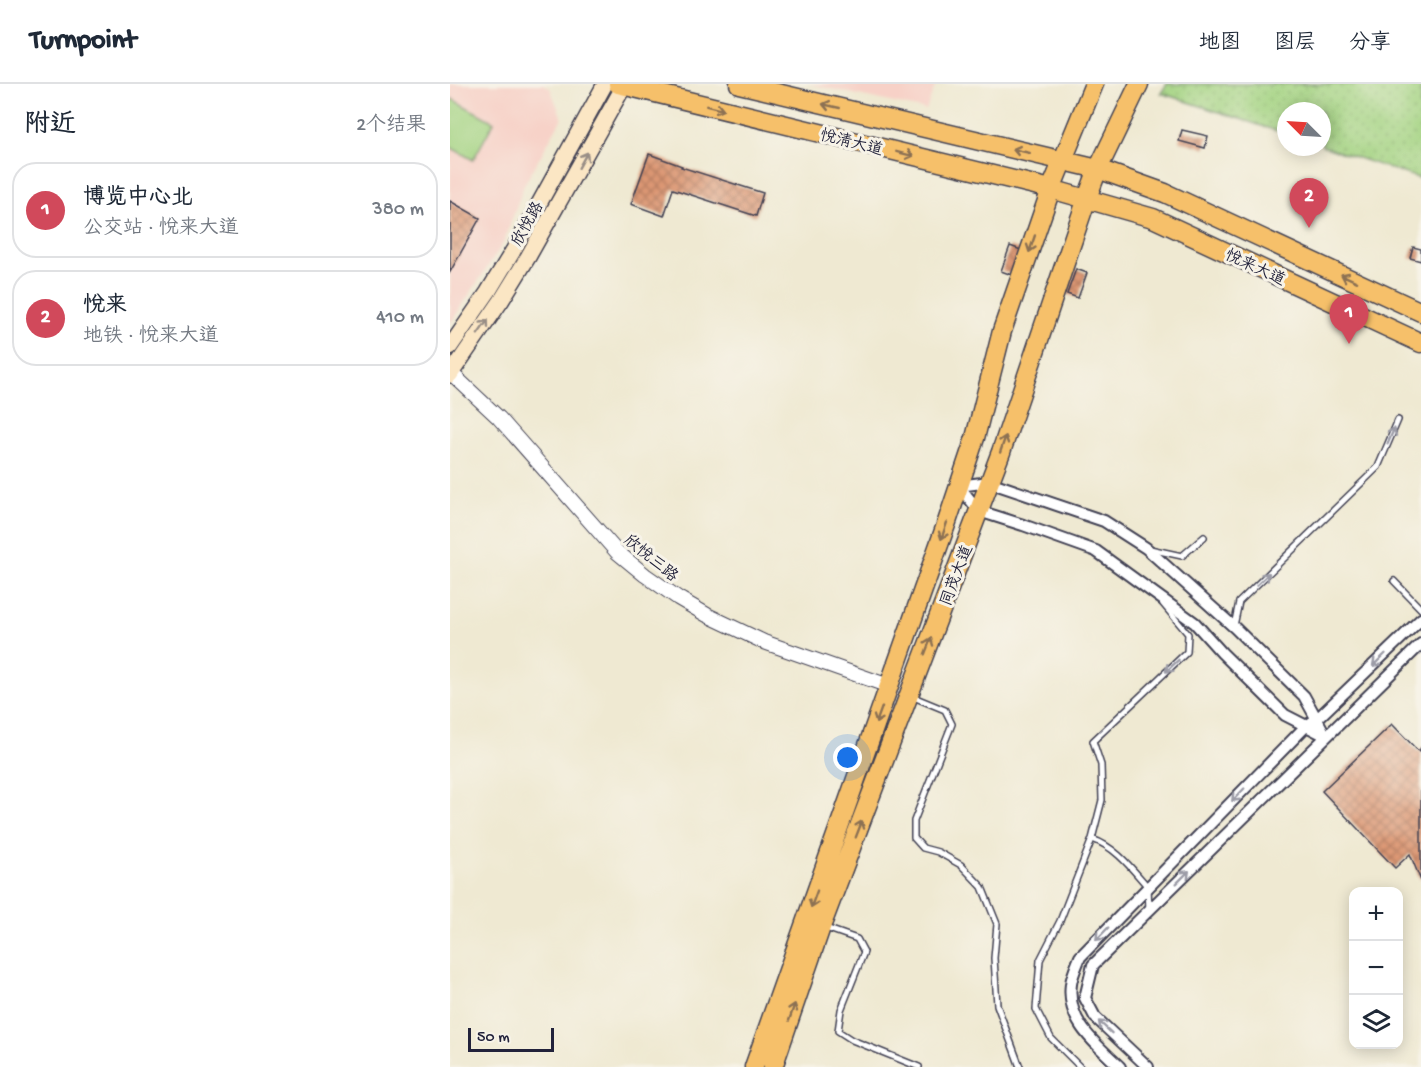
<!DOCTYPE html>
<html lang="zh">
<head>
<meta charset="utf-8">
<style>
  body { margin:0; font-family:"Gochi Hand","LXGW WenKai TC",sans-serif; background:#f6f6f7; color:#1f2937 }
  .controls { position:absolute; right:18px; bottom:18px; display:grid; overflow:hidden; border-radius:12px; box-shadow:0 3px 15px #0003 }
  .controls button { width:54px; height:54px; display:grid; place-items:center; padding:0; border:0; border-bottom:2px solid #e0e1e3; background:#fff; color:#1f2937; font:30px sans-serif }
  .compass { position:absolute; left:827px; top:18px; width:54px; height:54px; border-radius:50%; background:#fff; box-shadow:0 3px 15px #0003; rotate:294deg }
  .scale { position:absolute; left:18px; bottom:15px; width:86px; box-sizing:border-box; padding-left:6px; border:3px solid #22223b; border-top:0; font-size:16px; line-height:21px; white-space:nowrap; color:#22223b; -webkit-text-stroke:4px #f7f3e8; paint-order:stroke }
  .you { position:absolute; left:398px; top:674px; width:21px; height:21px; margin:-15px; border:4px solid #fff; border-radius:50%; background:#1a73e8; box-shadow:0 0 0 9px #1a73e833 }
  .badge { display:grid; place-items:center; width:39px; height:39px; border-radius:50%; background:#d1495b; color:#fff; font-size:20px; font-weight:700 }
  .pin { position:absolute; translate:-50% -50px; filter:drop-shadow(0 2px 3px #0008) }
  .pin::after { content:''; position:absolute; top:32px; width:21px; height:18px; background:inherit; clip-path:polygon(0 0,100% 0,50% 100%) }
  .list { margin:0; padding:0; list-style:none }
  h2 { display:flex; justify-content:space-between; align-items:center; height:78px; margin:0; padding:0 24px; font-size:26px }
  h2 small { font-size:20px; font-weight:400; color:#747a83 }
  .list li { display:grid; grid-template-columns:39px 1fr auto; gap:18px; align-items:center; box-sizing:border-box; height:96px; margin:0 12px 12px; padding:0 12px; border:2px solid #e0e1e3; border-radius:24px }
  .list b { display:block; font-size:22px; white-space:nowrap }
  .list p { margin:0; font-size:20px; white-space:nowrap; color:#747a83 }
  .list em { font-size:20px; font-style:normal; color:#747a83 }
  .icon { flex:none; width:33px; height:33px; fill:none; stroke:currentColor; stroke-width:2; stroke-linecap:round; stroke-linejoin:round }
  .map { position:relative; flex:none; width:971px; height:983px; overflow:hidden }
  header { display:flex; align-items:center; gap:36px; box-sizing:border-box; height:84px; padding:0 30px; background:#fff; border-bottom:2px solid #e0e1e3 }
  header strong { font-size:28px }
  nav { display:flex; gap:33px; margin-inline-start:auto; font-size:21px }
  main { display:flex }
  aside { flex:1; background:#fff }
  .map>svg:first-child { display:block }
  .built { fill:#f7d1c7 }
  .grass { fill:url(#grass-dots); stroke:#627a5e; stroke-width:1.5 }
  .pitch { fill:#a3d381; stroke:#627a5e; stroke-width:1.5 }
  .building { fill:url(#building-cross-hatch) }
  .lines { fill:none; stroke-linecap:round; stroke-linejoin:round }
  .service-casing { stroke:#414052; stroke-width:8 }
  .minor-casing { stroke:#414052; stroke-width:14 }
  .tertiary-casing { stroke:#414052; stroke-width:16 }
  .secondary-casing { stroke:#414052; stroke-width:18 }
  .primary-casing { stroke:#414052; stroke-width:21 }
  .service { stroke:#fff; stroke-width:5 }
  .minor { stroke:#fff; stroke-width:10 }
  .tertiary { stroke:#fff; stroke-width:14 }
  .secondary { stroke:#fbe6c4; stroke-width:15 }
  .primary { stroke:#f6c06b; stroke-width:18 }
  .oneway { stroke:#8c7153 }
  .oneway2 { stroke:#998e86 }
  .oneway3 { stroke:#9c9ca7 }
  .labels { text-anchor:middle; stroke-width:6; stroke-linejoin:round; paint-order:stroke }
  .street-label { font-size:16px; fill:#22223b; stroke:#f7f3e8 }
</style>
</head>
<body>
<header>
<strong>Turnpoint</strong>
<nav><a>地图</a><a>图层</a><a>分享</a></nav>
</header>
<main>
<aside>
<h2>附近<small>2个结果</small></h2>
<ul class="list">
<li><span class="badge">1</span><div><b>博览中心北</b><p>公交站 · 悦来大道</p></div><em>380 m</em></li>
<li><span class="badge">2</span><div><b>悦来</b><p>地铁 · 悦来大道</p></div><em>410 m</em></li>
</ul>
</aside>
<div class="map">
<svg width="971" height="983" viewBox="0 0 971 983">
  <defs>
    <pattern id="grass-dots" width="8" height="8" patternUnits="userSpaceOnUse" patternTransform="scale(1.5)"><rect width="8" height="8" fill="#a3d381"/><path d="M2 2h.1M6 6h.1" fill="none" stroke="#8cb570" stroke-width="1.8" stroke-linecap="round"/></pattern>
    <pattern id="building-cross-hatch" width="8" height="8" patternUnits="userSpaceOnUse" patternTransform="scale(1.5)"><rect width="8" height="8" fill="#dc9773"/><path d="M0 0l8 8M0 8l8-8" fill="none" stroke="#b27b60"/></pattern>
  </defs>
  <rect width="100%" height="100%" fill="#f7f3e8"/>
  <filter id="ink" filterUnits="userSpaceOnUse"><feTurbulence type="fractalNoise" baseFrequency=".0167" numOctaves="2"/><feDisplacementMap in="SourceGraphic" scale="12" xChannelSelector="R" yChannelSelector="G"/><feConvolveMatrix kernelMatrix="1 2 1 2 8 2 1 2 1" color-interpolation-filters="sRGB"/></filter>
  <filter id="wash" filterUnits="userSpaceOnUse"><feTurbulence type="fractalNoise" baseFrequency=".008" numOctaves="4" result="noise"/><feDisplacementMap in="SourceGraphic" scale="24" xChannelSelector="R" yChannelSelector="G"/><feGaussianBlur stdDeviation="1.35" result="paint"/><feColorMatrix in="noise" values="0 0 0 0 0 0 0 0 0 0 0 0 0 0 0 0 0 1.4 0 .05"/><feComposite in="paint" operator="in"/></filter>
  <g filter="url(#wash)">
    <rect width="100%" height="100%" fill="#efe9d2"/>
    <path class="built" d="M 0,0 L 93,0 L 100,4 L 112,34 L 74,101 L 54,158 L 0,240 Z
      M 359,0 L 486,0 L 476,26 Z"/>
    <path class="grass" d="M 717,0 L 971,0 L 971,95 L 872,62 L 872,27 L 836,27 L 836,50 L 711,9 Z"/>
    <path class="pitch" d="M 0,14 L 44,38 L 23,76 L 0,63 Z"/>
    <g id="blocks">
      <path class="building" d="M 732,46 L 758,52 L 755,64 L 729,57 Z
        M 199,70 L 232,82 L 231,83 L 313,109 L 306,132 L 223,105 L 214,132 L 181,120 Z
        M 0,117 L 30,134 L 0,188 Z
        M 560,162 L 571,166 L 562,191 L 551,187 Z
        M 963,163 L 971,165 L 971,177 L 960,174 Z
        M 626,185 L 637,189 L 628,214 L 617,210 Z
        M 942,640 L 969,668 L 971,663 L 971,797 L 960,770 L 945,784 L 872,707 Z"/>
    </g>
  </g>
  <g filter="url(#ink)">
    <use href="#blocks" fill-opacity="0" stroke="#414052" stroke-width="1.5"/>
    <g class="lines">
      <g class="service-casing">
        <path id="service" d="M 700,465 L 732,472 L 754,453
          M 944,497 L 971,525
          M 784,542 L 789,518 L 928,383 L 948,336
          M 461,612 L 495,626 L 502,640 L 464,737 L 464,754 L 473,764 L 488,768 L 511,781 L 532,803 L 547,840 L 544,874 L 547,921 L 570,983
          M 642,755 C 666,763 682,785 698,803 L 699,826
          M 373,843 L 407,855 L 414,868 L 391,926 L 388,947 L 402,956 L 469,983
          M 630,983 L 601,954 L 586,925 L 590,876 L 610,837 L 642,755 L 652,716 L 651,681 L 643,657 L 737,568 L 738,550 L 713,520"/>
      </g>
      <g class="minor-casing">
        <path id="minor" d="M 539,398 L 654,437 L 696,464 L 784,543 L 854,612 L 876,652 L 835,631 L 772,569 L 745,539 L 646,467 L 573,441 L 529,427 L 509,402 Z
          M 670,983 C 646,960 616,938 621,900 C 622,891 627,881 630,873 L 856,642 L 867,635 L 971,535
          M 698,983 L 645,933 L 635,914 L 643,881 L 971,560"/>
      </g>
      <g class="tertiary-casing">
        <path id="tertiary" d="M 0,288 L 49,334 L 167,468 L 195,491 L 228,514 L 257,531 L 314,558 L 439,602"/>
      </g>
      <g class="secondary-casing">
        <path id="secondary" d="M 0,263 L 38,208 L 63,167 L 155,0
          M 0,291 L 51,217 L 78,173 L 175,0"/>
      </g>
      <g class="primary-casing">
        <path id="primary" d="M 168,0 L 601,105 L 703,134 L 971,259
          M 289,0 L 648,85 L 715,109 L 971,228
          M 304,983 L 497,438 L 525,354 L 552,247 L 601,105 L 644,0
          M 323,983 L 371,843 L 551,368 L 637,114 L 648,85 L 689,0"/>
      </g>
      <use href="#service" class="service"/>
      <use href="#minor" class="minor"/>
      <use href="#tertiary" class="tertiary"/>
      <use href="#secondary" class="secondary"/>
      <use href="#primary" class="primary"/>
    </g>
    <defs><path id="oneway-shaft" d="M-6 0H5M1.5-3L5.5 0L1.5 3" fill="none" stroke-width="1.6" stroke-linecap="round" stroke-linejoin="round" transform="scale(1.5)"/></defs>
    <g class="oneway">
      <use href="#oneway-shaft" transform="translate(381 22) rotate(-167)"/>
      <use href="#oneway-shaft" transform="translate(265 24) rotate(14)"/>
      <use href="#oneway-shaft" transform="translate(571 67) rotate(-167)"/>
      <use href="#oneway-shaft" transform="translate(455 70) rotate(14)"/>
      <use href="#oneway-shaft" transform="translate(582 160) rotate(109)"/>
      <use href="#oneway-shaft" transform="translate(899 194) rotate(-155)"/>
      <use href="#oneway-shaft" transform="translate(553 360) rotate(-71)"/>
      <use href="#oneway-shaft" transform="translate(494 447) rotate(109)"/>
      <use href="#oneway-shaft" transform="translate(478 562) rotate(-69)"/>
      <use href="#oneway-shaft" transform="translate(429 631) rotate(110)"/>
      <use href="#oneway-shaft" transform="translate(409 745) rotate(-69)"/>
      <use href="#oneway-shaft" transform="translate(364 815) rotate(110)"/>
      <use href="#oneway-shaft" transform="translate(342 928) rotate(-71)"/>
    </g>
    <g class="oneway2">
      <use href="#oneway-shaft" transform="translate(133 76) rotate(-61)"/>
      <use href="#oneway-shaft" transform="translate(33 243) rotate(-55)"/>
    </g>
    <g class="oneway3">
      <use href="#oneway-shaft" transform="translate(941 352) rotate(-67)"/>
      <use href="#oneway-shaft" transform="translate(813 495) rotate(-44)"/>
      <use href="#oneway-shaft" transform="translate(929 576) rotate(136)"/>
      <use href="#oneway-shaft" transform="translate(722 582) rotate(137)"/>
      <use href="#oneway-shaft" transform="translate(788 711) rotate(134)"/>
      <use href="#oneway-shaft" transform="translate(733 793) rotate(-45)"/>
      <use href="#oneway-shaft" transform="translate(652 850) rotate(134)"/>
      <use href="#oneway-shaft" transform="translate(655 943) rotate(-137)"/>
    </g>
  </g>
  <g class="labels">
    <g class="street-label">
      <text transform="translate(402 57) rotate(14)" y="6">悦清大道</text>
      <text transform="translate(76 139) rotate(-61)" y="6">欣悦路</text>
      <text transform="translate(806 182) rotate(25)" y="6">悦来大道</text>
      <text transform="translate(202 473) rotate(39)" y="6">欣悦三路</text>
      <text transform="translate(505 491) rotate(-69)" y="6">同茂大道</text>
    </g>
  </g>
</svg>
<div class="controls">
<button>+</button>
<button>−</button>
<button><svg class="icon" aria-label="layers" viewBox="0 0 24 24"><path d="M12 4l9 5-9 5-9-5zM3 14l9 5 9-5"/></svg></button>
</div>
<svg class="compass" viewBox="-18 -18 36 36"><path d="M0-13l5 13h-10z" fill="#e53935"/><path d="M0 13l5-13h-10z" fill="#747a83"/></svg>
<div class="scale">50 m</div>
<div class="you"></div>
<div class="pin badge" style="left:899px;top:260px">1</div>
<div class="pin badge" style="left:859px;top:144px">2</div>
</div>
</main>
</body>
</html>
